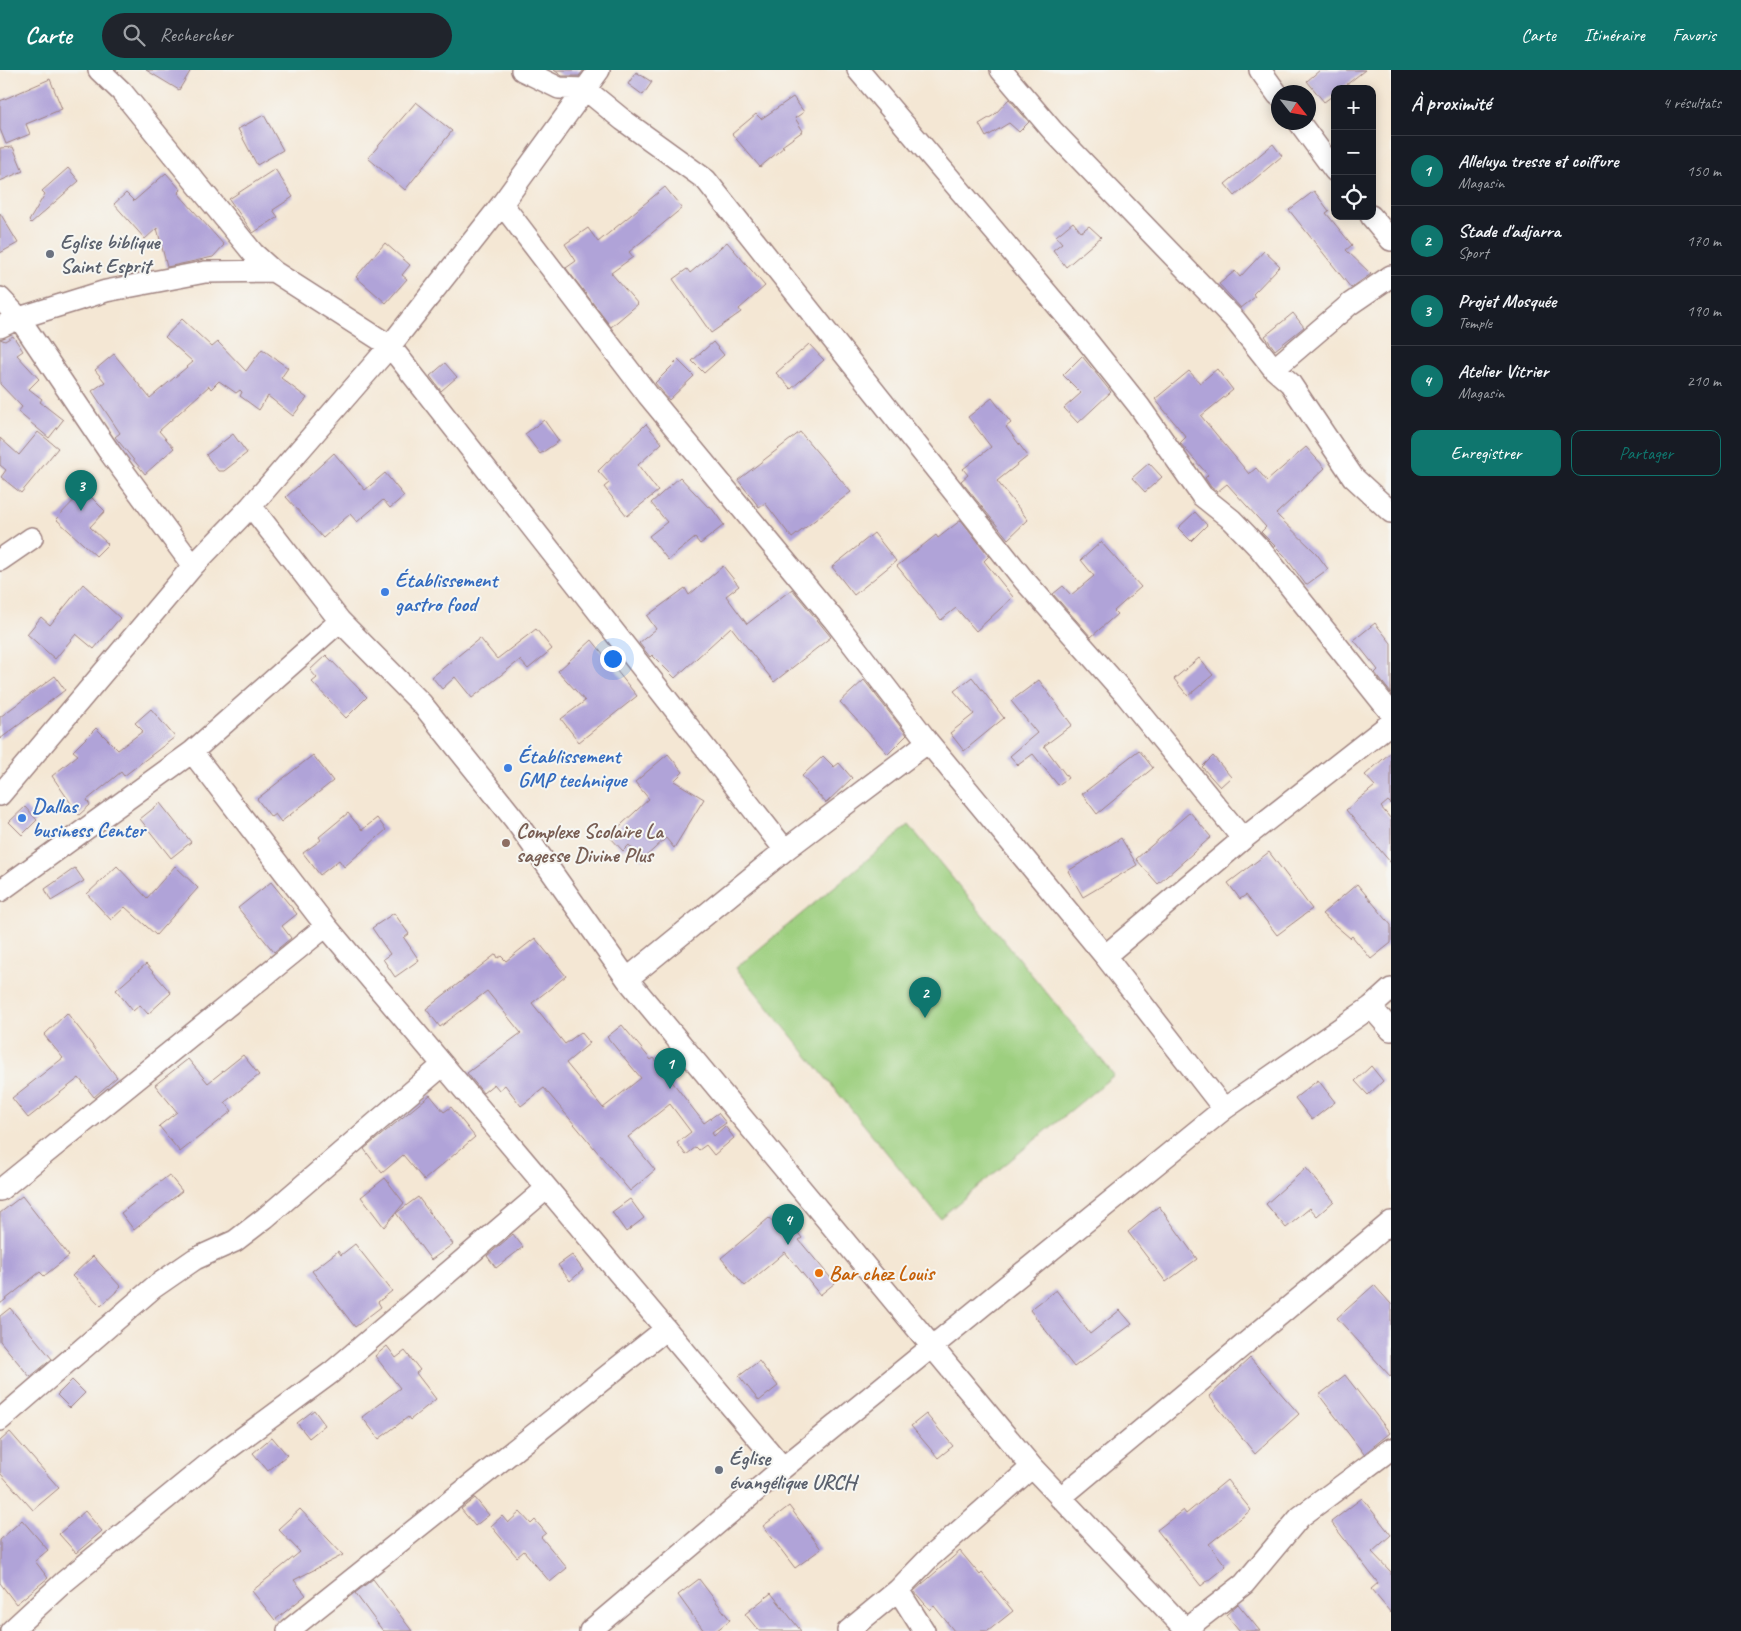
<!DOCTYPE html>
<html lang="fr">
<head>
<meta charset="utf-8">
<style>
  body { margin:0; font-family:Caveat,sans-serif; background:#20242c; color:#f1f3f6 }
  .controls { position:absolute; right:15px; top:15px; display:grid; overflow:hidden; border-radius:10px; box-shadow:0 2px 12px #0003 }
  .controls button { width:45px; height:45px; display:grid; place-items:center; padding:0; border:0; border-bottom:1px solid #363941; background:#171b24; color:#f1f3f6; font:25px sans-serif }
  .compass { position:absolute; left:1271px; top:15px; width:45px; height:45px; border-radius:50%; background:#171b24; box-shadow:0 2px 12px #0003; rotate:121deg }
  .you { position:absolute; left:612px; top:588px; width:18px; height:18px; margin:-12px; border:4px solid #fff; border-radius:50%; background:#1a73e8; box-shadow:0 0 0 8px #1a73e833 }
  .badge { display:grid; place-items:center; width:32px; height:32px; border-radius:50%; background:#0f766e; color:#fff; font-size:16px; font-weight:700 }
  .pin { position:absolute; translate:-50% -41px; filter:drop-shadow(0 1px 2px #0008) }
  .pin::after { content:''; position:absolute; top:26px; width:18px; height:15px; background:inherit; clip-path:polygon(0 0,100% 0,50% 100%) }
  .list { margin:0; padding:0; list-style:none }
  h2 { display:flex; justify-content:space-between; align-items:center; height:65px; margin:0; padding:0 20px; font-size:21px }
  h2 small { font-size:16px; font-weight:400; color:#9ea1a6 }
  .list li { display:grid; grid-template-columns:32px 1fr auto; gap:15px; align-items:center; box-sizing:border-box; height:70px; padding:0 20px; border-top:1px solid #363941 }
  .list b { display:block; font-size:19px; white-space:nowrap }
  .list p { margin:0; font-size:16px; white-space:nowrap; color:#9ea1a6 }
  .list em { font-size:16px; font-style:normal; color:#9ea1a6 }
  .actions { display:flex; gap:10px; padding:15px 20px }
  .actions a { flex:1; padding:11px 0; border:1px solid #0f766e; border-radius:10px; text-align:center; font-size:18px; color:#0f766e }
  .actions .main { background:#0f766e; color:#fff }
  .icon { flex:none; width:28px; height:28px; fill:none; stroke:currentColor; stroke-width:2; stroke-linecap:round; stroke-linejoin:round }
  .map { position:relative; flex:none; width:1391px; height:1561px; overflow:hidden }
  header { display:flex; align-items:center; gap:30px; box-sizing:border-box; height:70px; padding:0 25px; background:#0f766e; color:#fff }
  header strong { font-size:24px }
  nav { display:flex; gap:28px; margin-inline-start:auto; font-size:18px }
  .search { width:350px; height:45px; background:#20242c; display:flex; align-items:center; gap:12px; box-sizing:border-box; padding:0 18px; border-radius:28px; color:#9ea1a6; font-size:19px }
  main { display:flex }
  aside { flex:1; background:#171b24 }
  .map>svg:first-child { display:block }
  .garden { fill:#9dcf7f; stroke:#747755 }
  .building { fill:#b0a3d8 }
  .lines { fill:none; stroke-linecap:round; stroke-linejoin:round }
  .street-casing { stroke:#9f8380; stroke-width:24 }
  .street { stroke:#fff; stroke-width:21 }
  .worship-dot { fill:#6b7280; stroke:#f6f6f2; stroke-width:2 }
  .shop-dot { fill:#3f7fe0; stroke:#f6f6f2; stroke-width:2 }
  .education-dot { fill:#8d6e63; stroke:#f6f6f2; stroke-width:2 }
  .food-dot { fill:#e8710a; stroke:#f6f6f2; stroke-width:2 }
  .labels { text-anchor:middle; stroke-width:4; stroke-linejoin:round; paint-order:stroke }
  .worship-label { font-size:21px; font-weight:bold; fill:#5b616d; stroke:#f6f6f2; text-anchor:start }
  .shop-label { font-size:21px; font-weight:bold; fill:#366cbe; stroke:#f6f6f2; text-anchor:start }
  .education-label { font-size:21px; font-weight:bold; fill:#785e54; stroke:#f6f6f2; text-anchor:start }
  .food-label { font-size:21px; font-weight:bold; fill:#c56008; stroke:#f6f6f2; text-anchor:start }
</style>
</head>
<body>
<header>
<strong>Carte</strong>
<div class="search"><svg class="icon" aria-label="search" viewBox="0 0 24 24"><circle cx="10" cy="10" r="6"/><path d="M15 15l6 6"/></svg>Rechercher</div>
<nav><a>Carte</a><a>Itinéraire</a><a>Favoris</a></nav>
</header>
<main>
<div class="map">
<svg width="1391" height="1561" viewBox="0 0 1391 1561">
  <rect width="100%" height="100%" fill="#f6f6f2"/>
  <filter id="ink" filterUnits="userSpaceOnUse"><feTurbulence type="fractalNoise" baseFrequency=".02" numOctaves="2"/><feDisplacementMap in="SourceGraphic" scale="10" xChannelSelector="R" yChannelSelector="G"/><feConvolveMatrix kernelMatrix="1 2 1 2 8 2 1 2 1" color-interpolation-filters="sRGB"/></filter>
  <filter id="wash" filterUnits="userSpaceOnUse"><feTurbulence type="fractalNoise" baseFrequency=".0096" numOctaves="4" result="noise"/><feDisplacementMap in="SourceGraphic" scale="20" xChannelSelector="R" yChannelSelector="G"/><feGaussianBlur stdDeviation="1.12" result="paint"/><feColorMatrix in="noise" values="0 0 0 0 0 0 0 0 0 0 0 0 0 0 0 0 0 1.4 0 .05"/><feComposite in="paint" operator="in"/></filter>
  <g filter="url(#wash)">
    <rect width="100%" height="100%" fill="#f4e7d4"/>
    <path class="garden" d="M 909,755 L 1114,1005 L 940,1148 L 736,898 Z"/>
    <g id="blocks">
      <path class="building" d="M 146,0 L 191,0 L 179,20 Z
        M 554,0 L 584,0 L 579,6 L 562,6 Z
        M 1320,0 L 1365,0 L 1341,19 L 1335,19 L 1335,24 L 1324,32 L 1307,11 Z
        M 636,2 L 652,12 L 643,25 L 628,14 Z
        M 50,9 L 62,39 L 26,54 L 30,64 L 6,74 L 0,59 L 0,31 Z
        M 793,27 L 804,42 L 795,48 L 803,61 L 782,76 L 784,77 L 760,97 L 732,64 L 756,44 L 761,49 Z
        M 1009,29 L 1029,52 L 1019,62 L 1009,53 L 986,67 L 979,54 L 994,45 Z
        M 416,32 L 452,61 L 405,120 L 368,88 Z
        M 264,45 L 283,80 L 257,95 L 238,59 Z
        M 1273,74 L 1282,86 L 1235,126 L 1225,114 Z
        M 13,77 L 23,101 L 0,111 L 0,78 Z
        M 68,98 L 79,111 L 31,153 L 29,151 L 45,124 L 42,121 Z
        M 275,99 L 293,127 L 273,140 L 278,147 L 253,163 L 229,129 Z
        M 166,103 L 181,120 L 178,123 L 224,175 L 213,187 L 167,197 L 157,158 L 145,169 L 114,134 L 126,123 L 134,131 Z
        M 665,117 L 682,138 L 629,182 L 633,187 L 611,203 L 638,234 L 611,257 L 566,198 L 576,191 L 565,174 L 588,158 L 598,172 Z
        M 1314,121 L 1329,141 L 1326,143 L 1352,175 L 1346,180 L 1371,204 L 1351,218 L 1289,140 Z
        M 0,143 L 18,173 L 0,183 Z
        M 1073,152 L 1081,162 L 1089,156 L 1101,167 L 1066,197 L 1053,180 L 1062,173 L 1056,166 Z
        M 727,172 L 765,216 L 739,239 L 741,242 L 711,263 L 673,209 L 687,199 L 690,203 Z
        M 385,173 L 410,195 L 402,205 L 407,209 L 386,233 L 356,207 Z
        M 1264,181 L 1280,196 L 1253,224 L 1255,227 L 1241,238 L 1219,214 L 1235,201 L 1240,207 Z
        M 1293,243 L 1304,257 L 1275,280 L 1265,266 Z
        M 182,249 L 212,277 L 218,272 L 246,301 L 262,279 L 288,298 L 281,308 L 307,328 L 293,346 L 268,326 L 259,340 L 240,326 L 242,322 L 240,320 L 236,323 L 219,311 L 211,319 L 209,316 L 159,361 L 174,378 L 145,404 L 115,367 L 120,363 L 92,321 L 105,312 L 95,300 L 114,284 L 150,328 L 193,292 L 165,267 Z
        M 13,266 L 23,281 L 17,285 L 39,309 L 29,319 L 42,329 L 40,332 L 63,350 L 49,368 L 18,342 L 22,337 L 0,314 L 0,269 L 5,271 Z
        M 713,272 L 724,285 L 704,303 L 692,291 Z
        M 809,274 L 824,290 L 791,319 L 776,303 Z
        M 1082,286 L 1111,322 L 1078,353 L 1064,338 L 1081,323 L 1063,305 Z
        M 678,290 L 694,306 L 669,330 L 655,313 Z
        M 445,293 L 457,307 L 441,321 L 430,306 Z
        M 1217,299 L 1233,320 L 1201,346 L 1249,404 L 1256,398 L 1267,411 L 1306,377 L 1325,398 L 1276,444 L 1316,483 L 1328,499 L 1306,515 L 1284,485 L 1261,462 L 1266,457 L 1227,414 L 1217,422 L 1211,417 L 1205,408 L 1208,405 L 1180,373 L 1186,367 L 1155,329 L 1189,301 L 1200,313 Z
        M 992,328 L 1011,353 L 1006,357 L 1028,386 L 997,411 L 1028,450 L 1008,469 L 961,411 L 968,405 L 963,399 L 991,377 L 968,347 Z
        M 544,350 L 559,371 L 540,384 L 525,364 Z
        M 646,354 L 662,373 L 638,395 L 658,421 L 627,446 L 604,417 L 609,413 L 598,401 Z
        M 38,362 L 58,378 L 21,423 L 1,407 L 6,400 L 0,395 L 0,368 L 19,385 Z
        M 800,362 L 851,422 L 792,468 L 765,433 L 759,437 L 738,410 Z
        M 233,364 L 247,383 L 224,401 L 218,401 L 206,385 Z
        M 334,383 L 365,420 L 385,403 L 404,426 L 390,438 L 383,430 L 357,452 L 350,444 L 323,468 L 286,427 Z
        M 1149,393 L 1162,407 L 1145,422 L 1132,408 Z
        M 680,407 L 708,437 L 710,436 L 724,455 L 700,474 L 695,468 L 668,490 L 649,466 L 667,452 L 651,433 Z
        M 84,420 L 105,441 L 90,457 L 108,474 L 96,486 L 56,449 Z
        M 1195,442 L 1207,455 L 1191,471 L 1178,458 Z
        M 961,450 L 989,486 L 984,491 L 1013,527 L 976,561 L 956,538 L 941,550 L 897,496 L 936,465 L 938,468 Z
        M 874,463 L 896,491 L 854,525 L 832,497 Z
        M 1101,472 L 1141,517 L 1114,541 L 1117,544 L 1091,567 L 1053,524 L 1063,516 L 1071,525 L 1094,506 L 1081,490 Z
        M 723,496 L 739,516 L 726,526 L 747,554 L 792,519 L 831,567 L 774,612 L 731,557 L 675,608 L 652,585 L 650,587 L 639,573 L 656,559 L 647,546 L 685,518 L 689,525 Z
        M 83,514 L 120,548 L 94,579 L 76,564 L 55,589 L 27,564 L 41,547 L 50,555 Z
        M 1375,553 L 1391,573 L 1391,623 L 1375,603 L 1378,600 L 1354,570 Z
        M 536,559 L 552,579 L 528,599 L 520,590 L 472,628 L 455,607 L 442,619 L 432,607 L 480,568 L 497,589 Z
        M 592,570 L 637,626 L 579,672 L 561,649 L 585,631 L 558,601 Z
        M 326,585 L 367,627 L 346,648 L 312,612 L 317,608 L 310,600 Z
        M 1199,588 L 1213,605 L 1188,626 L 1174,609 Z
        M 55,606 L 65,620 L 0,669 L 0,647 Z
        M 972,607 L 1004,648 L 964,681 L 950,663 L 974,644 L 954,621 Z
        M 864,610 L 907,665 L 888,684 L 840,632 Z
        M 1039,610 L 1072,655 L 1044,676 L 1068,708 L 1058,715 L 1033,684 L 1018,695 L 1010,686 L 1037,663 L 1011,631 Z
        M 151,639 L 175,667 L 124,706 L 121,702 L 87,730 L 90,735 L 79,745 L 52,706 L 78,685 L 73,681 L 96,658 L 118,680 L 143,661 L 135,653 Z
        M 1139,680 L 1153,698 L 1097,744 L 1082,724 Z
        M 1391,682 L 1391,734 L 1388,731 L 1381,737 L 1391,749 L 1391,793 L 1346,740 L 1375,716 L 1365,705 Z
        M 668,684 L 683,702 L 674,711 L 704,729 L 674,778 L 666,768 L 642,790 L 629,775 L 623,781 L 609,766 L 649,729 L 635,712 Z
        M 313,685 L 333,711 L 281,752 L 275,744 L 271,747 L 257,729 Z
        M 823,686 L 834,697 L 839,693 L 852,708 L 826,733 L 802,706 Z
        M 1213,686 L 1231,707 L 1220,717 L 1202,697 Z
        M 160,733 L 191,772 L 171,788 L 140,749 Z
        M 25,737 L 37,750 L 22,765 L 9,752 Z
        M 1190,742 L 1211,767 L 1158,814 L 1136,789 Z
        M 348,743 L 362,760 L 377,748 L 386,760 L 344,797 L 339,790 L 320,805 L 303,783 L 321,770 L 319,767 Z
        M 1121,768 L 1137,795 L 1083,827 L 1068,801 Z
        M 1269,782 L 1312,839 L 1277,865 L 1246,825 L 1240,829 L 1228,813 Z
        M 117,796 L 147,828 L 175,796 L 198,818 L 156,865 L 125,837 L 111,850 L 87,824 Z
        M 75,798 L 84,811 L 51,831 L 45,819 Z
        M 271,812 L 297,844 L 282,856 L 291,868 L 274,882 L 238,838 Z
        M 1357,814 L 1391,855 L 1391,873 L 1371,889 L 1352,866 L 1350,868 L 1322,844 Z
        M 394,843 L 409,864 L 404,868 L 419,890 L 395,907 L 383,889 L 390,884 L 372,858 Z
        M 535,868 L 566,906 L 532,933 L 565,974 L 581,962 L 590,973 L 566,993 L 603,1038 L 641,1008 L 607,967 L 622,955 L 651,990 L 654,988 L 704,1053 L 718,1043 L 726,1053 L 712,1063 L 714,1066 L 725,1056 L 734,1068 L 714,1085 L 706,1075 L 699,1080 L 696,1077 L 686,1085 L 677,1073 L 691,1062 L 670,1034 L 628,1067 L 655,1100 L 630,1121 L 544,1018 L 521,1036 L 505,1015 L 499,1020 L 494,1014 L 483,1023 L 467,1003 L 521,963 L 487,921 L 440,957 L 426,939 L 496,884 L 498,888 L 501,886 L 506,891 Z
        M 146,894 L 171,923 L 148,944 L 140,935 L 133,941 L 116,920 Z
        M 67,943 L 117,1007 L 94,1027 L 79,1008 L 28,1048 L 12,1028 L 63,988 L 44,965 Z
        M 243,985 L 259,1005 L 225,1032 L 232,1041 L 180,1082 L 159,1056 L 177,1042 L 155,1015 L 188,989 L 208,1013 Z
        M 1371,996 L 1383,1011 L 1368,1025 L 1355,1011 Z
        M 1318,1010 L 1335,1032 L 1312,1050 L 1295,1028 Z
        M 430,1025 L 444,1042 L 451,1037 L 475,1067 L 424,1110 L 403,1085 L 382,1103 L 364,1079 Z
        M 1306,1098 L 1334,1131 L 1317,1146 L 1310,1138 L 1286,1158 L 1266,1134 Z
        M 169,1105 L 182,1121 L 134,1160 L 121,1143 Z
        M 385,1108 L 404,1133 L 384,1157 L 361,1127 Z
        M 22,1126 L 69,1186 L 44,1206 L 40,1202 L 0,1234 L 0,1143 Z
        M 418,1127 L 453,1174 L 431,1190 L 396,1143 Z
        M 630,1129 L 644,1148 L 626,1162 L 612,1142 Z
        M 1159,1136 L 1197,1189 L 1166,1212 L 1128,1162 Z
        M 769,1148 L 779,1160 L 789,1151 L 802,1168 L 799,1170 L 835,1213 L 820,1225 L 785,1182 L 745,1216 L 721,1188 Z
        M 513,1164 L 523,1177 L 496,1198 L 487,1186 Z
        M 355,1174 L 392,1221 L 378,1232 L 381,1237 L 355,1257 L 312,1201 L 338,1181 L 341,1185 Z
        M 572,1185 L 583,1200 L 570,1211 L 558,1195 Z
        M 93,1186 L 121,1217 L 101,1236 L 72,1206 Z
        M 1374,1215 L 1391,1234 L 1391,1307 L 1337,1248 Z
        M 1056,1220 L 1090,1264 L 1120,1240 L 1132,1254 L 1074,1297 L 1030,1240 Z
        M 10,1238 L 52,1289 L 30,1307 L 0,1271 L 0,1246 Z
        M 387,1276 L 396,1288 L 405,1281 L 420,1300 L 416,1303 L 436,1329 L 410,1350 L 408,1347 L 379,1369 L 362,1347 L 400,1318 L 375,1286 Z
        M 1250,1288 L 1299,1344 L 1255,1384 L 1209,1326 Z
        M 759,1291 L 778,1316 L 759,1331 L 739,1306 Z
        M 1345,1305 L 1390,1363 L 1364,1384 L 1319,1325 Z
        M 72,1310 L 85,1323 L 70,1338 L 57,1325 Z
        M 314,1340 L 325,1355 L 309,1368 L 297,1353 Z
        M 926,1344 L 953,1376 L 938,1388 L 911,1356 Z
        M 10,1362 L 59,1418 L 33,1440 L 0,1403 L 0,1371 Z
        M 272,1367 L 287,1385 L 268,1401 L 253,1383 Z
        M 1227,1410 L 1251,1440 L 1209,1474 L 1226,1496 L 1201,1516 L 1157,1460 L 1183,1440 L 1186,1444 Z
        M 475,1428 L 489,1445 L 475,1456 L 461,1439 Z
        M 1362,1428 L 1391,1465 L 1372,1482 L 1391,1502 L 1391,1543 L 1371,1519 L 1378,1513 L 1331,1452 Z
        M 789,1436 L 821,1479 L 795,1498 L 763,1456 Z
        M 300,1439 L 343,1485 L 294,1510 L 306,1525 L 275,1550 L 252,1521 L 300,1482 L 278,1459 Z
        M 85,1441 L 102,1461 L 76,1483 L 59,1464 Z
        M 520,1442 L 531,1454 L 535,1450 L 546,1463 L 541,1467 L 567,1498 L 550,1512 L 524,1481 L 517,1487 L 491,1456 L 502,1446 L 508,1453 Z
        M 22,1450 L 48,1480 L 35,1491 L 48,1508 L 16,1534 L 0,1513 L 0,1470 Z
        M 960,1481 L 980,1505 L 982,1503 L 1013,1541 L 988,1561 L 954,1561 L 934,1536 L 930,1540 L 914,1521 Z
        M 373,1509 L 412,1561 L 383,1561 L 355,1523 Z
        M 699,1509 L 730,1550 L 716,1561 L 704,1561 L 678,1525 Z
        M 771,1523 L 801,1561 L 759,1561 L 745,1544 Z
        M 1238,1534 L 1260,1561 L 1239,1561 L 1226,1545 Z"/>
    </g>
  </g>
  <g filter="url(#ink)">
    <use href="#blocks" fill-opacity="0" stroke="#9f8380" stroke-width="1"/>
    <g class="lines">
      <g class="street-casing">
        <path id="street" d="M 99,0 L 122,22 L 253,183 L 273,201 L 390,276 L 785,780
          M 522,0 L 559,18 L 585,19 L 623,50 L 706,110 L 1024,510 L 1125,624 L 1243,769
          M 858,0 L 1084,267 L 1139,336 L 1202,426 L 1232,450 L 1260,479 L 1391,643
          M 1001,0 L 1052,60 L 1235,250 L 1274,299 L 1290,313 L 1353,407 L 1391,442
          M 1260,0 L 1278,25
          M 1299,52 L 1335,101
          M 502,134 L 648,325 L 834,550 L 928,672 L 1105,886 L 1224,1039
          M 1371,146 L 1391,170
          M 0,228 L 19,248 L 110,383 L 193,496
          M 0,257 L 19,248 L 106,221 L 205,202 L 273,201
          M 1274,299 L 1350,234 L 1391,206
          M 251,436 L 340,551 L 422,634 L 515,750 L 627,909 L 1032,1397 L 1187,1561
          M 0,490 L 32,468
          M 192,682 L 326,856 L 783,1398
          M 0,725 L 193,496 L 251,436 L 390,276 L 502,134 L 599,0
          M 0,821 L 192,682 L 340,551
          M 1105,886 L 1243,769 L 1391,653
          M 627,909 L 785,780 L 928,672
          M 1371,937 L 1391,960
          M 0,1120 L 326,856
          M 0,1350 L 153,1218 L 195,1189 L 235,1171 L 265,1148 L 443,995
          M 1060,1428 L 1391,1152
          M 898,1520 L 924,1561
          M 1186,1559 L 1244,1514 L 1300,1447 L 1391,1379
          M 11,1561 L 64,1512 L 217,1387 L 332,1302 L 547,1118
          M 288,1561 L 666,1259
          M 590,1561 L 783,1398 L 1224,1039 L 1371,937 L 1391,919
          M 848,1561 L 898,1520 L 931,1486 L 1032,1397"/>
      </g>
      <use href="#street" class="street"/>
    </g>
  </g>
  <g class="worship-dot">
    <circle cx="50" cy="184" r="5"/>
    <circle cx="719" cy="1400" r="5"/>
  </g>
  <g class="shop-dot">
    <circle cx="385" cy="522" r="5"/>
    <circle cx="508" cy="698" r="5"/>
    <circle cx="22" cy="748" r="5"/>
  </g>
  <circle class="education-dot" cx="506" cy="773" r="5"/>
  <circle class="food-dot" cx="819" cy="1203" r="5"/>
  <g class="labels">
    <g class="worship-label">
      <text x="60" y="179">Eglise biblique<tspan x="60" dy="24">Saint Esprit</tspan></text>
      <text x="729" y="1395">Église<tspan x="729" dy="24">évangélique URCH</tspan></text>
    </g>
    <g class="shop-label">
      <text x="395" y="517">Établissement<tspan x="395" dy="24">gastro food</tspan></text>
      <text x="518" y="693">Établissement<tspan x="518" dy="24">GMP technique</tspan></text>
      <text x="32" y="743">Dallas<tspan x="32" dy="24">business Center</tspan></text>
    </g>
    <g class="education-label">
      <text x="516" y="768">Complexe Scolaire La<tspan x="516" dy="24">sagesse Divine Plus</tspan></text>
    </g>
    <g class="food-label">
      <text x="829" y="1210">Bar chez Louis</text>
    </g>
  </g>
</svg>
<div class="controls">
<button>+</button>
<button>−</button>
<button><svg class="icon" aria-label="locate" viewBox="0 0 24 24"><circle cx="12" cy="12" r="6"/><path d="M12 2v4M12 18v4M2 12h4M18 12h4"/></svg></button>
</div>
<svg class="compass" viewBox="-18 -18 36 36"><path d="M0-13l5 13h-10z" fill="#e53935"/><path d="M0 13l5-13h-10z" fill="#9ea1a6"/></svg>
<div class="you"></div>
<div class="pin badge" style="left:670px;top:1019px">1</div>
<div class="pin badge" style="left:925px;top:948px">2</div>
<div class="pin badge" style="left:81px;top:441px">3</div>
<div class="pin badge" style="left:788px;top:1175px">4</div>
</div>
<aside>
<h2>À proximité<small>4 résultats</small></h2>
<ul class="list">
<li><span class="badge">1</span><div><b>Alleluya tresse et coiffure</b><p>Magasin</p></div><em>150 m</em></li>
<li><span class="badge">2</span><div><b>Stade d'adjarra</b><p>Sport</p></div><em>170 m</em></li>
<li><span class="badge">3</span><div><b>Projet Mosquée</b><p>Temple</p></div><em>190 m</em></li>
<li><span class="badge">4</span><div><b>Atelier Vitrier</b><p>Magasin</p></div><em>210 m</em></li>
</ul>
<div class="actions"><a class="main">Enregistrer</a><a>Partager</a></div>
</aside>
</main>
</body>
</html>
